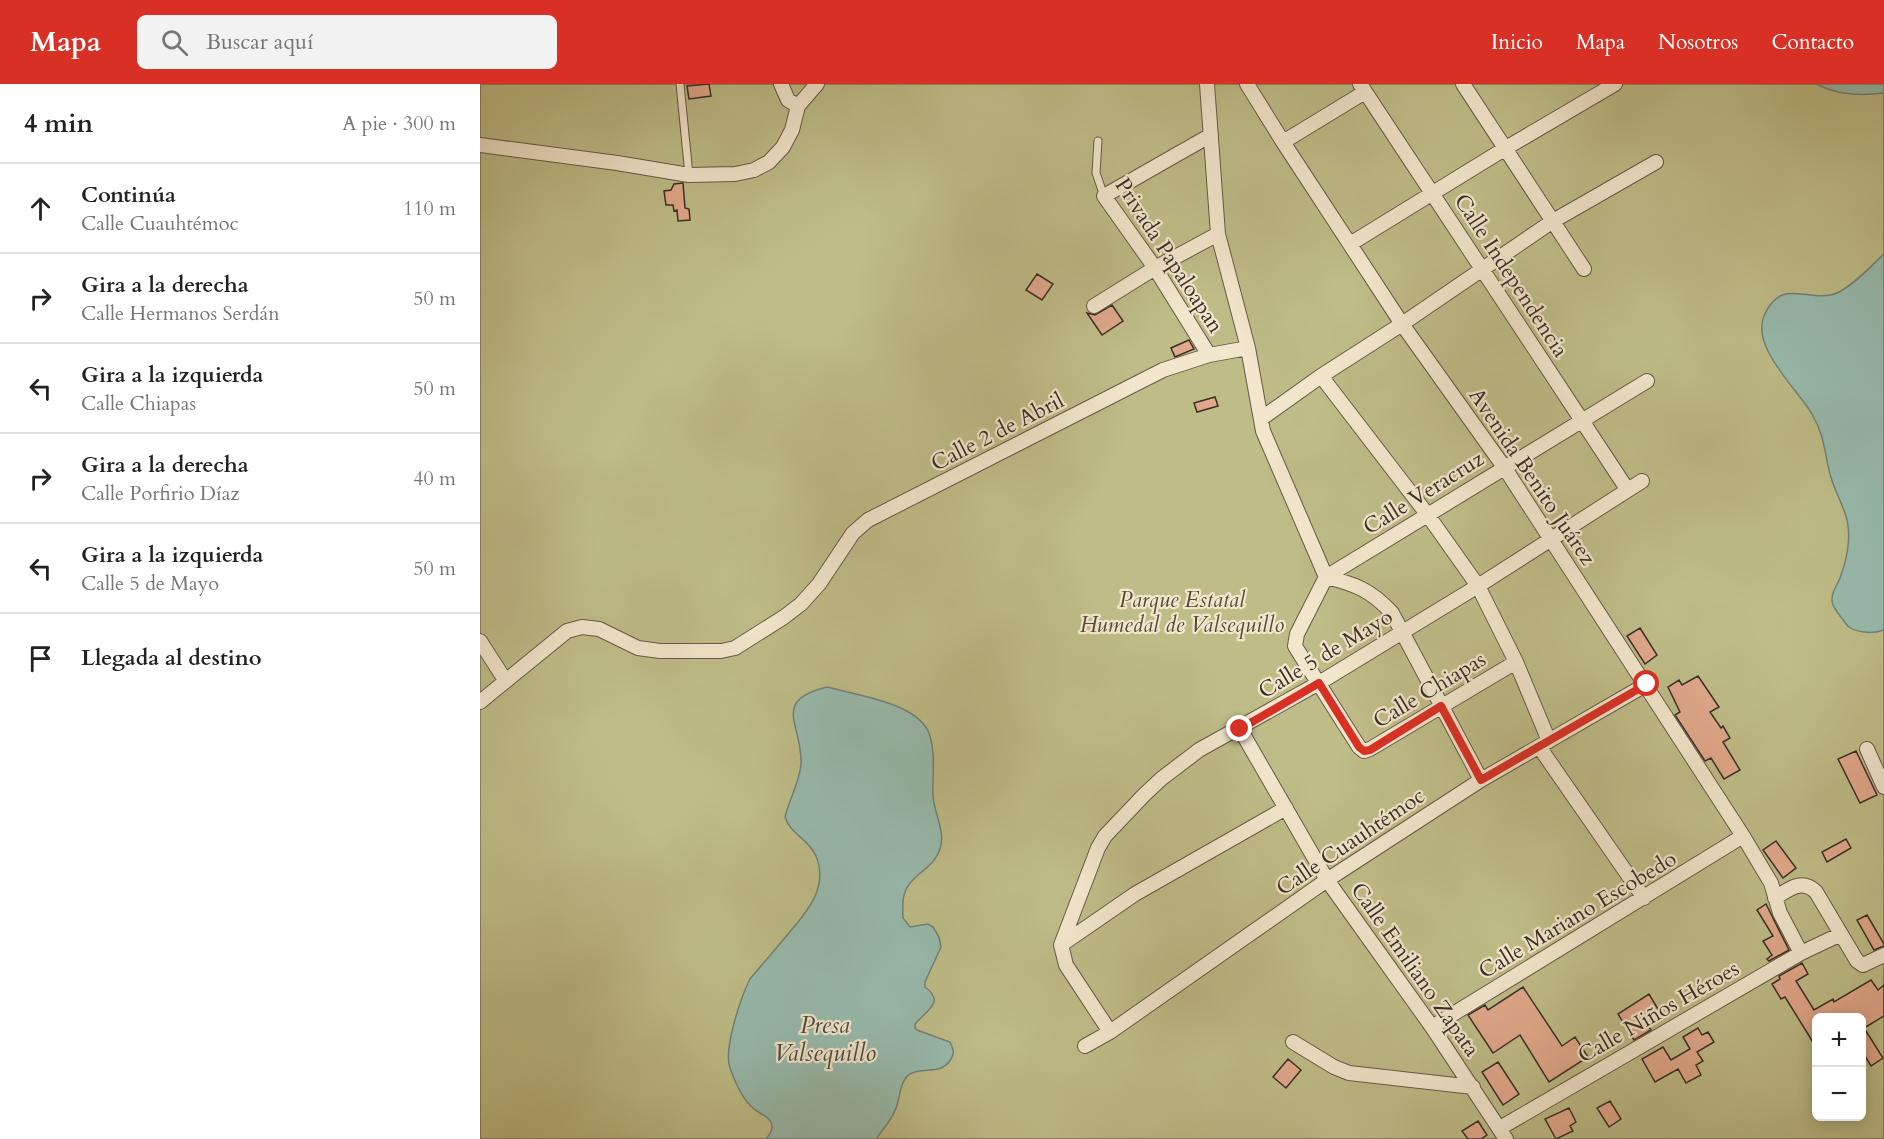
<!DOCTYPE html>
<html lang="es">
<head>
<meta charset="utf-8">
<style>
  body { margin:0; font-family:Cardo,serif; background:#f2f2f2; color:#222 }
  .controls { position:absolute; right:18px; bottom:18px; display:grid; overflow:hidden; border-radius:9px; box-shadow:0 3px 15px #0003 }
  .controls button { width:54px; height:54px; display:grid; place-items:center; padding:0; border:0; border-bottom:2px solid #e0e0e0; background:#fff; color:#222; font:30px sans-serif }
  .stop { position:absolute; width:18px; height:18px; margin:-14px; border:4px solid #d93025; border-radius:50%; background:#fff }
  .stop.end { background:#d93025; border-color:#fff; box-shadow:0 2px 6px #0008 }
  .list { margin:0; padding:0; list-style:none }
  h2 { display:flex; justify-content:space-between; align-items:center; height:78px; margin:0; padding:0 24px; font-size:26px }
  h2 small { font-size:20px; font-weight:400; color:#767676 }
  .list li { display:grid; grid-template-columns:39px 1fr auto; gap:18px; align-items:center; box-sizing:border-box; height:90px; padding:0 24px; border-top:2px solid #e0e0e0 }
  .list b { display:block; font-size:22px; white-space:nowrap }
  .list p { margin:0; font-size:20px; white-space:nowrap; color:#767676 }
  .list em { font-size:20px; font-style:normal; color:#767676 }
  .icon { flex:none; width:33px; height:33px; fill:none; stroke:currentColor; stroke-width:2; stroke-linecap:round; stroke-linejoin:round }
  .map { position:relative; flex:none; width:1404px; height:1055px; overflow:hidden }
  header { display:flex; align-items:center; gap:36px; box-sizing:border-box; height:84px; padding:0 30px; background:#d93025; color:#fff }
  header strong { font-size:28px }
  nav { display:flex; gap:33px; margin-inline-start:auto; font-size:21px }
  .search { width:420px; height:54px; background:#f2f2f2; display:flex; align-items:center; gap:15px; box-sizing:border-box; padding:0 21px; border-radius:9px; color:#767676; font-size:22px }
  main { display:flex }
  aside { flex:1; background:#fff }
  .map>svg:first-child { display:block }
  .green { fill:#bebc87; stroke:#7c7557; stroke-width:1.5; fill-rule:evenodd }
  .water { fill:#98baad; stroke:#728277; stroke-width:1.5 }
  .building { fill:#e1a88b; stroke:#3a2e27; stroke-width:1.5 }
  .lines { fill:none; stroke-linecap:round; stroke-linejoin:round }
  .service-casing { stroke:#66584a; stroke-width:9 }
  .minor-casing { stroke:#66584a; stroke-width:16 }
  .service { stroke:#f2e6cc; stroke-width:7 }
  .minor { stroke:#f2e6cc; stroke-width:14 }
  .route { stroke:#d93025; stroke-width:8 }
  .labels { text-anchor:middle; stroke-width:4.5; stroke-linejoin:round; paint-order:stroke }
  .street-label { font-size:22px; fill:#3a2e27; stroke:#f2e6cc }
  .park-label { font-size:22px; font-style:italic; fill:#544a3a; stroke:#f2e6cc }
  .water-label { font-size:24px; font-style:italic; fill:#4d4a42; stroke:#f2e6cc }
</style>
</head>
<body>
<header>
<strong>Mapa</strong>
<div class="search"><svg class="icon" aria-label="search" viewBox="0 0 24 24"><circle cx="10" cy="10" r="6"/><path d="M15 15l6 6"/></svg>Buscar aquí</div>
<nav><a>Inicio</a><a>Mapa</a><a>Nosotros</a><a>Contacto</a></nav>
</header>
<main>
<aside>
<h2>4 min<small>A pie · 300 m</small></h2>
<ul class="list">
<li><svg class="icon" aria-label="ahead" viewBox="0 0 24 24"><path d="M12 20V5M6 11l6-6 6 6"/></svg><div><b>Continúa</b><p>Calle Cuauhtémoc</p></div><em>110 m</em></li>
<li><svg class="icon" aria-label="right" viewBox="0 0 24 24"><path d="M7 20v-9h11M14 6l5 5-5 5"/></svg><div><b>Gira a la derecha</b><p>Calle Hermanos Serdán</p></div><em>50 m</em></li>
<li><svg class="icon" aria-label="left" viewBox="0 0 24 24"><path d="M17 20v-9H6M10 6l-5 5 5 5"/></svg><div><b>Gira a la izquierda</b><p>Calle Chiapas</p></div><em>50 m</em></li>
<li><svg class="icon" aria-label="right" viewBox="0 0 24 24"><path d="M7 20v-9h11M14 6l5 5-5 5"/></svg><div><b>Gira a la derecha</b><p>Calle Porfirio Díaz</p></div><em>40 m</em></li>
<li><svg class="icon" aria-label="left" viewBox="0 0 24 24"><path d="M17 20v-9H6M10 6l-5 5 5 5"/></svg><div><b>Gira a la izquierda</b><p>Calle 5 de Mayo</p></div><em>50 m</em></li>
<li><svg class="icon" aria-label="arrive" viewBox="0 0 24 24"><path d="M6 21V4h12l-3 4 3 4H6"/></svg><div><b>Llegada al destino</b></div></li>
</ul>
</aside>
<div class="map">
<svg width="1404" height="1055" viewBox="0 0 1404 1055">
  <rect width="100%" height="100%" fill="#ebd8b1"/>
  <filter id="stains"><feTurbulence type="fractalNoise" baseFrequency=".00333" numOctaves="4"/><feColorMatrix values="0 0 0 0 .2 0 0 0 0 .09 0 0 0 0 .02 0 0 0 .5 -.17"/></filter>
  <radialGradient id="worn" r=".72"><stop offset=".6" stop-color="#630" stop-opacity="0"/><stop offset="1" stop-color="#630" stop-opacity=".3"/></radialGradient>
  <path class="green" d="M 0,0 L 1404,0 L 1404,1055 L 0,1055 ZM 1336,934 L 1382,934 L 1382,1032 L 1336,1032 Z"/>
  <path class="water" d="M 1336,0 L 1404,0 L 1404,9 C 1379,12 1358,11 1336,0 Z
    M 1404,170 L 1404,546 C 1394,550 1378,549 1369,543 C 1366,541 1363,535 1360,532 C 1357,527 1352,523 1352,516 C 1351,508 1359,499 1361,491 C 1368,472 1372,448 1365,429 C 1360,415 1352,401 1349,386 C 1344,364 1344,351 1332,330 C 1317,305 1271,263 1284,232 C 1302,190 1331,222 1359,208 C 1376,199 1390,183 1404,170 Z
    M 347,603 C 376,611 441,619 450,652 C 456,672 452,692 453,712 C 454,729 466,748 460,765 C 454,785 429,791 424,811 C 422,818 423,827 423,834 L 430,843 L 448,840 L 453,843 L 459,853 L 461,863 L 445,898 L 445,903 C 465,918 448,925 435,940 L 435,944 L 437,946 L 470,958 C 473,964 475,969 471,975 C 461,992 443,982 430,990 C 420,996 420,1014 416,1024 C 412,1036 403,1045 396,1055 L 286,1055 C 290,1050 294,1045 291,1038 C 288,1032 278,1029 273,1024 C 262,1015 255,998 250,984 C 243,966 261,913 270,895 C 281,882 292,869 303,856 C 323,832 350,806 336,772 C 329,755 310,750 305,733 C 309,716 320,697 321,680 C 323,641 290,617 347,603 Z"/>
  <path class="building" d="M 229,0 L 231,12 L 209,15 L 207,2 Z
    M 203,99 L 205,124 L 209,125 L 210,136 L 198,137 L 197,126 L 194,127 L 193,121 L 186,121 L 184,107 L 191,106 L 194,100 Z
    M 557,190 L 573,200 L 562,216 L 546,206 Z
    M 632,221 L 643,237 L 622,251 L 607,229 L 615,231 Z
    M 709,256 L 714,265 L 695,273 L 691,264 Z
    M 735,313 L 738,322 L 717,328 L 714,319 Z
    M 1160,544 L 1177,571 L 1165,580 L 1147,552 Z
    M 1218,592 L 1239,623 L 1230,628 L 1241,644 L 1243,642 L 1250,654 L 1243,658 L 1260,686 L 1244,695 L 1231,674 L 1225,677 L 1195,631 L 1200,628 L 1188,603 L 1199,596 L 1202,601 Z
    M 1376,667 L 1397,711 L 1380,719 L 1358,675 Z
    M 1366,755 L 1371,764 L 1347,778 L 1342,768 Z
    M 1296,757 L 1316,784 L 1303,794 L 1283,766 Z
    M 1286,820 L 1309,866 L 1289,877 L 1287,875 L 1292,871 L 1283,857 L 1293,852 L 1277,826 Z
    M 1387,831 L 1404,860 L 1404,862 L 1394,866 L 1377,836 Z
    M 1322,879 L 1328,890 L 1316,897 L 1334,926 L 1353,915 L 1354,918 L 1391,896 L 1398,906 L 1404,901 L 1404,932 L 1384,944 L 1403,974 L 1391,982 L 1382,967 L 1382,933 L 1336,933 L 1336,963 L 1305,913 L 1301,915 L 1292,900 L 1300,895 L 1299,892 Z
    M 1043,903 L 1082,962 L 1095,953 L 1108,973 L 1069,998 L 1040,951 L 1013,969 L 988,931 L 1005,921 L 1008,926 Z
    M 1169,910 L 1179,927 L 1164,936 L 1171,946 L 1154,956 L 1138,930 Z
    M 1218,944 L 1222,951 L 1228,948 L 1234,958 L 1217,968 L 1223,977 L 1216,981 L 1221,991 L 1206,999 L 1198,985 L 1175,998 L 1162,975 L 1183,963 L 1191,976 L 1210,965 L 1203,953 Z
    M 808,975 L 821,986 L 806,1004 L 793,993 Z
    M 1018,978 L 1039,1010 L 1023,1021 L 1002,988 Z
    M 1130,1017 L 1141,1035 L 1129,1043 L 1117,1024 Z
    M 1089,1024 L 1096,1038 L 1090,1042 L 1093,1047 L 1076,1055 L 1065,1035 Z
    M 998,1037 L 1007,1051 L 1001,1055 L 988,1055 L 982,1047 Z"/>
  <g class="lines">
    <g class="service-casing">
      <path id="service" d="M 200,0 L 209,91
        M 618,57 L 616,89 L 624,112"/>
    </g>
    <g class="minor-casing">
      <path id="minor" d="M 301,0 L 308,16 L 318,22
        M 727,0 L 738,150 L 768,264 L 783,347 L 846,493
        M 767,0 L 803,58 L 922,240 L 1024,383 L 1263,752 L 1291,799 L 1300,829 L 1321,869
        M 880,0 L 1147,405
        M 983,0 L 1104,185
        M 803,58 L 885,8
        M 0,61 L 137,79 L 209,91 L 255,90 L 274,86 L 289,78 L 303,63 L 312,46 L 318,22 L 337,0
        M 870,160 L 1026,64 L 1135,0
        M 614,222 L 675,184 L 738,150
        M 729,271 L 675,184 L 624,112 L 731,51
        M 841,292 L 947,430 L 998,502 L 1036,578 L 1069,657
        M 782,334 L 841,292 L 922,240 L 1073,137 L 1176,78
        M 846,493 C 875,500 891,506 912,529 L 1001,696
        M 0,557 L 25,596
        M 1036,578 L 890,665 L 884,667 L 879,663 L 818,567 L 815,562 L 817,550 L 846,493 L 1167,297
        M 0,618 L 87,547 L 102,543 L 119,545 L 158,564 L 180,567 L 241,567 L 255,564 L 304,533 L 321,520 L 339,500 L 373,449 L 388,436 L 683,286 L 729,271 L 768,264
        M 760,645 L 847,796 L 952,943 L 1026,1055
        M 1060,664 L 1164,814
        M 1387,665 L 1404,703
        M 1295,814 C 1309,805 1322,794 1336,808 L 1377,877 L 1383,881 L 1404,871
        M 581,861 L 655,810 L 806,724
        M 952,943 L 1263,752
        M 630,948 L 586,881 L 581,861 L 618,764 L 625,752 L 664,711 L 681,695 L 719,666 L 839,599 L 998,502 L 1162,397
        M 813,958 L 854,983 L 869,989 L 993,1003
        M 605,962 L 630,948 L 847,796 L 1001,696 L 1167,600
        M 1020,1044 L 1321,869 L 1359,851"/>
    </g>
    <use href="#service" class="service"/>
    <use href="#minor" class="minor"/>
  </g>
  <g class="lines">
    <path class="route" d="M 760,645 L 839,599 L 879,663 L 884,667 L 890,666 L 961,622 L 1001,696 L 1167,600"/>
  </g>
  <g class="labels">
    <g class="street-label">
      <text transform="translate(690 171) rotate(57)" y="8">Privada Papaloapan</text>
      <text transform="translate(1032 191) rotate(57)" y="8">Calle Independencia</text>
      <text transform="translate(517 347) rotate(-27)" y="8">Calle 2 de Abril</text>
      <text transform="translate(1053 392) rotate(56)" y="8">Avenida Benito Juárez</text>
      <text transform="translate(943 408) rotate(-32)" y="8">Calle Veracruz</text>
      <text transform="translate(845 569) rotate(-31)" y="8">Calle 5 de Mayo</text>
      <text transform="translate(949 605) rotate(-31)" y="8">Calle Chiapas</text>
      <text transform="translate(870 757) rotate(-34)" y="8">Calle Cuauhtémoc</text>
      <text transform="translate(1097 830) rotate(-31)" y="8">Calle Mariano Escobedo</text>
      <text transform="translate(936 885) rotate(55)" y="8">Calle Emiliano Zapata</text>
      <text transform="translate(1178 927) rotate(-30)" y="8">Calle Niños Héroes</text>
    </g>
    <g class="park-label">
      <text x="702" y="523">Parque Estatal<tspan x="702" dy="25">Humedal de Valsequillo</tspan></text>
    </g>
    <g class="water-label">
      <text x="345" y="949">Presa<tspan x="345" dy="28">Valsequillo</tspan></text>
    </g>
  </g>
  <rect width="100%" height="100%" filter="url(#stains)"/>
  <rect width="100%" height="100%" fill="url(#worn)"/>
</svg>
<div class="controls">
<button>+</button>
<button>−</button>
</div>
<div class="stop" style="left:1167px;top:600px"></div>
<div class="stop end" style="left:760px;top:645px"></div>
</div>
</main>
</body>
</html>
